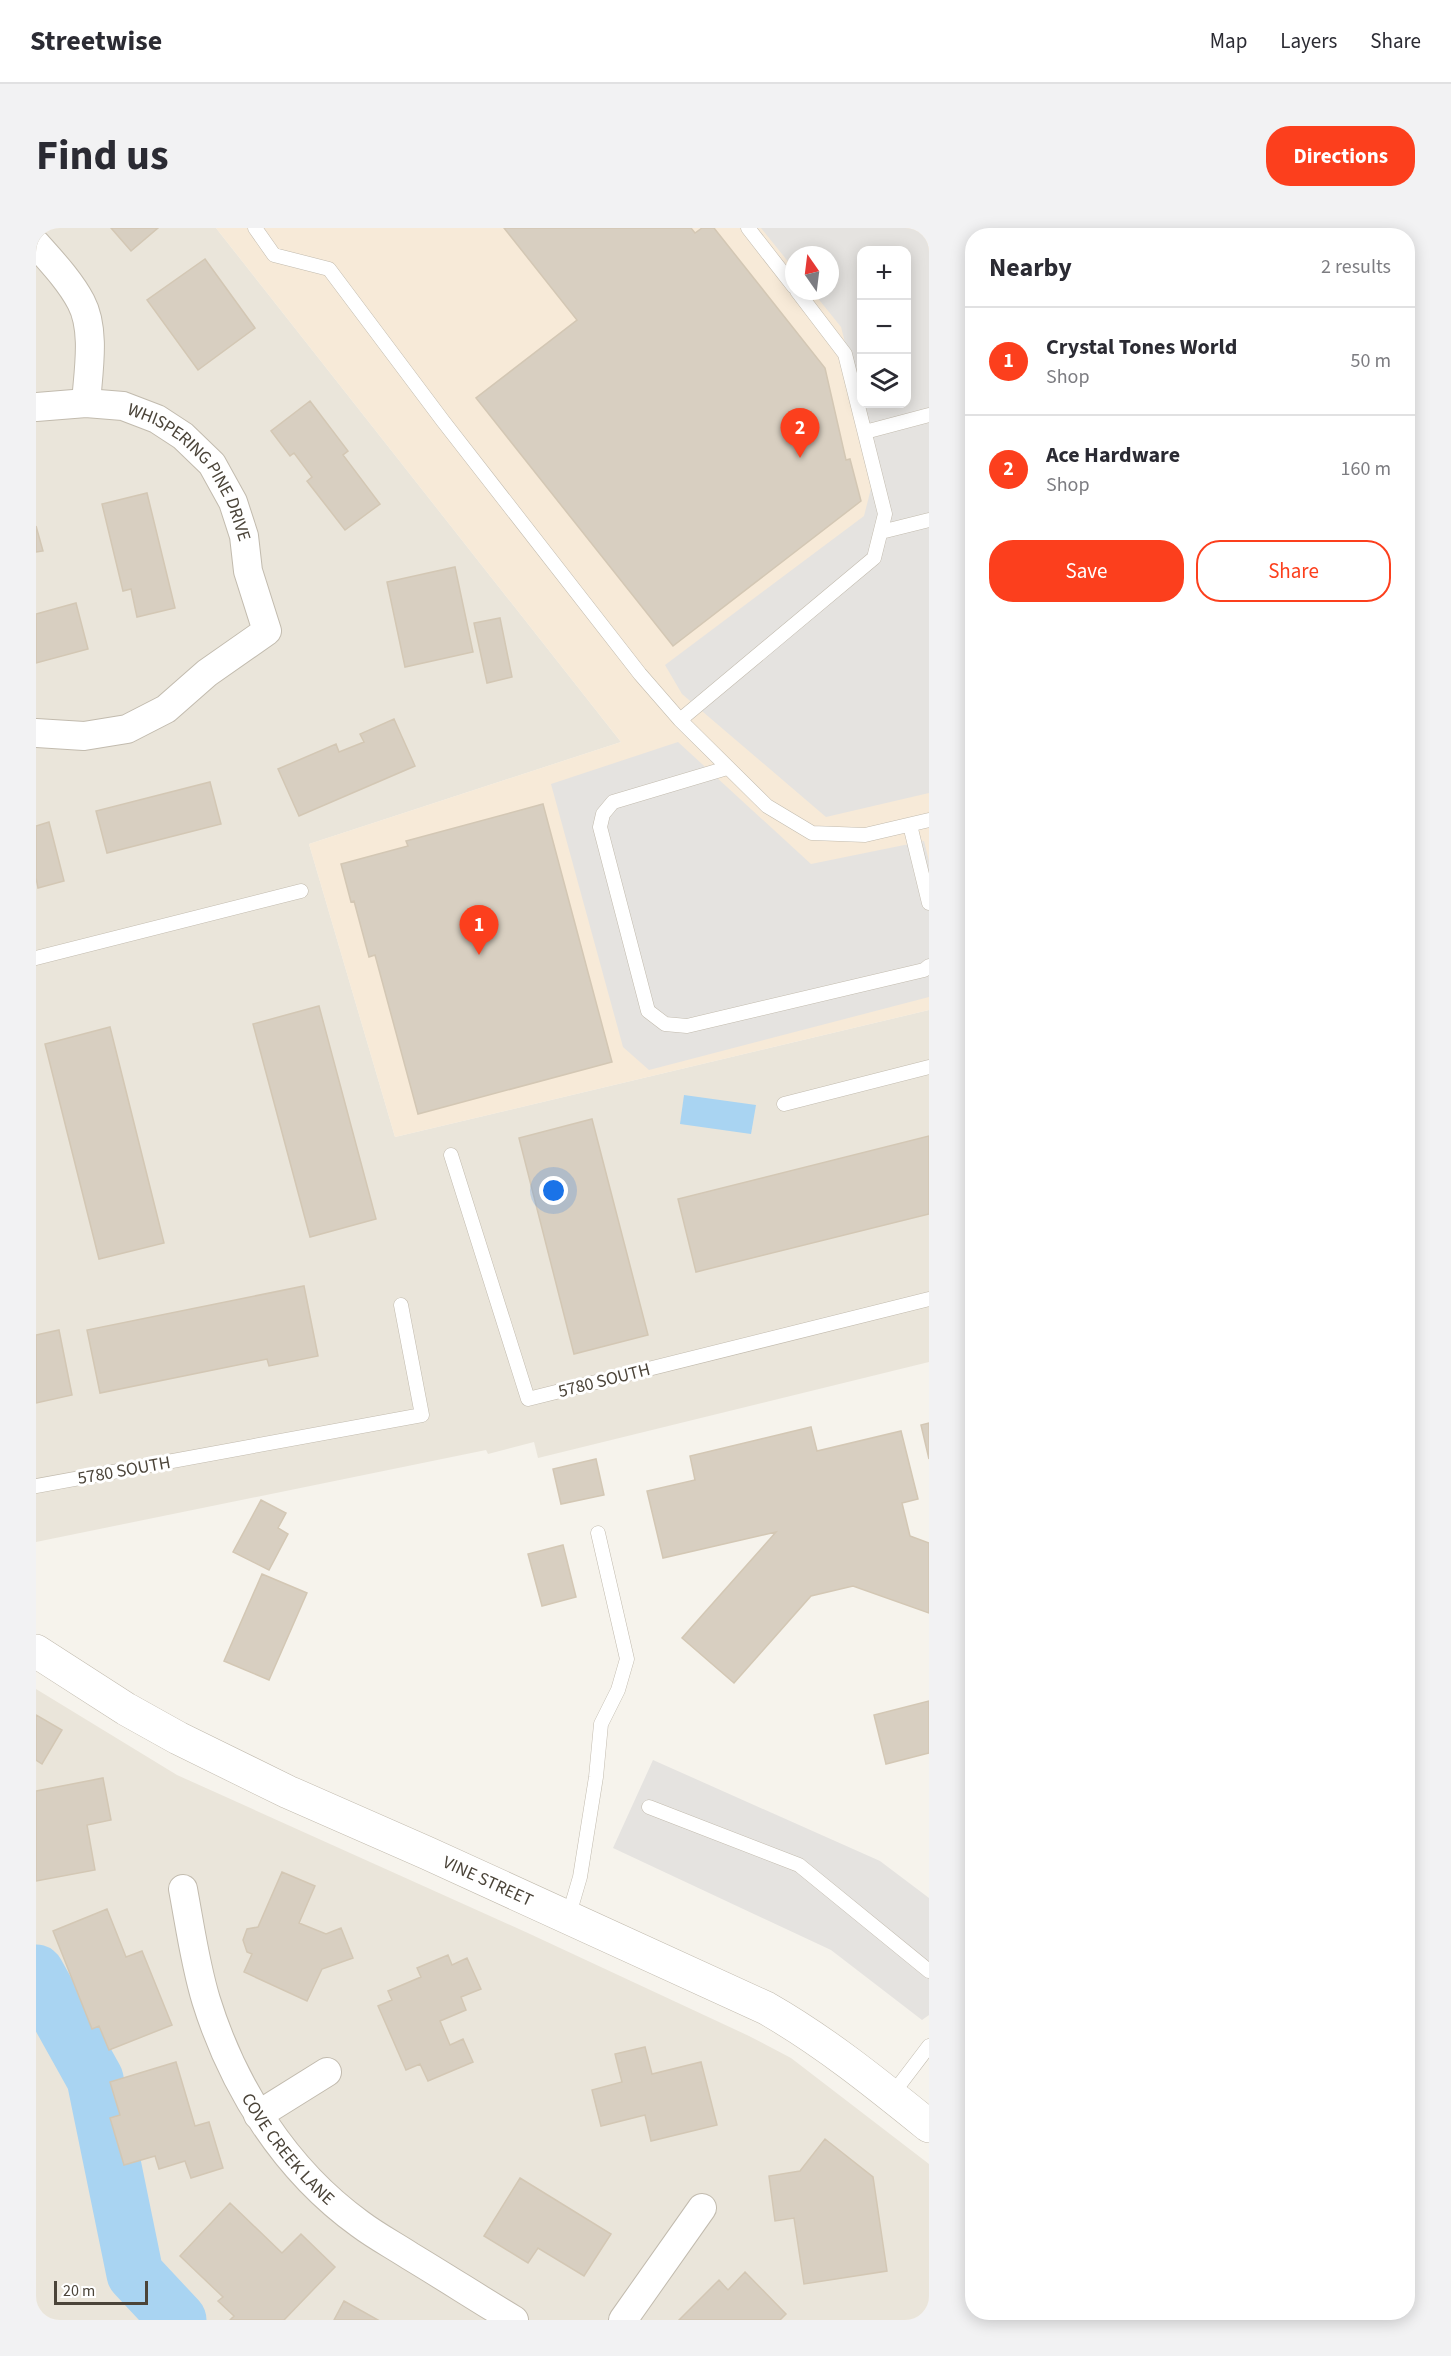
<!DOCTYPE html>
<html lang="en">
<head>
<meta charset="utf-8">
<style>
  body { margin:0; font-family:"Source Sans 3",sans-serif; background:#f2f2f3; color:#2b2b33 }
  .controls { position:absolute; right:18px; top:18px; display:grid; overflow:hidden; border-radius:12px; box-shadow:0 3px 15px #0003 }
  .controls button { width:54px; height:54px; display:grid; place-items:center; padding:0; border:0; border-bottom:2px solid #e1e1e2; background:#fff; color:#2b2b33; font:30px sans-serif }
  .compass { position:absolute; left:749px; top:18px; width:54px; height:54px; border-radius:50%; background:#fff; box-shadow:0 3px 15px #0003; rotate:346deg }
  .scale { position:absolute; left:18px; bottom:15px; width:94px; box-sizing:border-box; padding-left:6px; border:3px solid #4b4439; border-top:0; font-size:16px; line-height:21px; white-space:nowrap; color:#4b4439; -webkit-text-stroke:4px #fff; paint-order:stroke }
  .you { position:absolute; left:518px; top:963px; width:21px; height:21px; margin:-15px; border:4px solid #fff; border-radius:50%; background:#1a73e8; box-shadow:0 0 0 9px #1a73e833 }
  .badge { display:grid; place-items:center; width:39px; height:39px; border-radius:50%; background:#fc3f1d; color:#fff; font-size:20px; font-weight:700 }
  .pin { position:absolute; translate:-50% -50px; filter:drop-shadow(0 2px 3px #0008) }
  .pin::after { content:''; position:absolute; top:32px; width:21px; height:18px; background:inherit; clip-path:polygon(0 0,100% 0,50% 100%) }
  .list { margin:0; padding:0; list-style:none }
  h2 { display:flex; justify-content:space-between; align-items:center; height:78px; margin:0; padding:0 24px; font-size:26px }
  h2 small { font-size:20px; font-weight:400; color:#7c7c81 }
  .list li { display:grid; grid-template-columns:39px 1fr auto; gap:18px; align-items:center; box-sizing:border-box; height:108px; padding:0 24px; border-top:2px solid #e1e1e2 }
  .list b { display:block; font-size:22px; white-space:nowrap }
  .list p { margin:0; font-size:20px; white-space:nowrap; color:#7c7c81 }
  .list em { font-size:20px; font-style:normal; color:#7c7c81 }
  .actions { display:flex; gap:12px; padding:18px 24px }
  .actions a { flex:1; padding:14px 0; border:2px solid #fc3f1d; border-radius:24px; text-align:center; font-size:21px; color:#fc3f1d }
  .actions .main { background:#fc3f1d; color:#fff }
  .icon { flex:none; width:33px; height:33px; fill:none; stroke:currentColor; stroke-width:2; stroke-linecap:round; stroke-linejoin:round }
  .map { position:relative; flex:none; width:893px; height:2092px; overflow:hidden; border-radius:24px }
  header { display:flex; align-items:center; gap:36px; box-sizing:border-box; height:84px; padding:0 30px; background:#fff; border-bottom:2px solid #e1e1e2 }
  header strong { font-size:28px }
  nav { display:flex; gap:33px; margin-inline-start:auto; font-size:21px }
  .intro { display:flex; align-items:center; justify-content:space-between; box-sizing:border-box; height:144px; padding:0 36px }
  h1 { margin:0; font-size:42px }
  .button { padding:15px 27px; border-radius:24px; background:#fc3f1d; color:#fff; font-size:21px; font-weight:700 }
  main { display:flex; gap:36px; padding:0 36px }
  aside { flex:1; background:#fff; border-radius:24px; box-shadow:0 3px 15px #0003 }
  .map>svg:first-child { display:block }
  .residential { fill:#eae5da }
  .commercial { fill:#f7ead8; fill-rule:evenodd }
  .parking { fill:#e5e3e0; fill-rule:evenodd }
  .water { fill:#a9d4f2 }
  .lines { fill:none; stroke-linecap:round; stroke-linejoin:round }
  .river { stroke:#a9d4f2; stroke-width:57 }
  .building { fill:#d8cfc1; stroke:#d3c7b4; stroke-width:1.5 }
  .service-casing { stroke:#c2bbae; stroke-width:15 }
  .minor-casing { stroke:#c2bbae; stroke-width:30 }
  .tertiary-casing { stroke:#c2bbae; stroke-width:34 }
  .service { stroke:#fff; stroke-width:14 }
  .minor { stroke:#fff; stroke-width:28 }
  .tertiary { stroke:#fff; stroke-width:33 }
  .labels { text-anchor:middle; stroke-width:6; stroke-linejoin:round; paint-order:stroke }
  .street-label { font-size:18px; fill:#4b4439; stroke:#fff }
</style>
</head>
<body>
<header>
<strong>Streetwise</strong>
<nav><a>Map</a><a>Layers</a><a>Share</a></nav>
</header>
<div class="intro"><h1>Find us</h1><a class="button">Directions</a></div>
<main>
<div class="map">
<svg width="893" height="2092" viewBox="0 0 893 2092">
  <rect width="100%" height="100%" fill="#f6f3ec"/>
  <path class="residential" d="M 0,0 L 180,0 L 585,514 L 273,616 L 359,909 L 893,782 L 893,1134 L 502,1230 L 498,1214 L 452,1226 L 450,1222 L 0,1314 Z
    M 0,1461 L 141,1547 L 494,1706 L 713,1808 L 755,1830 L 893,1936 L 893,2092 L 0,2092 Z"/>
  <path class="commercial" d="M 180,0 L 893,0 L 893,782 L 359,909 L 273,616 L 585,514 ZM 826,22 L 870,22 L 870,176 L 826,176 ZM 758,27 L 794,27 L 794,63 L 758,63 Z"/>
  <path class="parking" d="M 725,0 L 893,0 L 893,565 L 790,589 L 646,466 L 629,437 L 828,288 L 841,237 L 805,99 L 776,63 L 794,63 L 794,27 L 758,27 L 758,41 ZM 826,22 L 870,22 L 870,176 L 826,176 Z
    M 642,514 L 775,636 L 888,613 L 893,633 L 893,769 L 613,842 L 587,819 L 515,556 Z
    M 617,1532 L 844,1633 L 893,1670 L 893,1787 L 886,1792 L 795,1722 L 577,1620 Z"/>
  <path class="water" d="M 648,867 L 720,877 L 715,906 L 644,896 Z"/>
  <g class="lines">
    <path class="river" d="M 0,1745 L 59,1851 L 99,2046 L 142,2092"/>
  </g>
  <path class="building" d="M 75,0 L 122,0 L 95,23 Z
    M 468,0 L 655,0 L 659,5 L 666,0 L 678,0 L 789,140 L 810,232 L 814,231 L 825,273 L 637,418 L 440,170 L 541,92 Z
    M 169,31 L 219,100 L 162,142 L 111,72 Z
    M 274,173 L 312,223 L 307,227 L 344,276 L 309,302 L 271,253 L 276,249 L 258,225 L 254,228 L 235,203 Z
    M 111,265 L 139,380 L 101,389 L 95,361 L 87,363 L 66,276 Z
    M 0,298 L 7,323 L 0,324 Z
    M 419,339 L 437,424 L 369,439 L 351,354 Z
    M 40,375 L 52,421 L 0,435 L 0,386 Z
    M 464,390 L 476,449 L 451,455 L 438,395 Z
    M 358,491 L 379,538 L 263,588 L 242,541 L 300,516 L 303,524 L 328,514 L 324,506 Z
    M 174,554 L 185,596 L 71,625 L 60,583 Z
    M 507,576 L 576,834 L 382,886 L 339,727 L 333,729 L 318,673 L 315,674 L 305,636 L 372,618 L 370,613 Z
    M 13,594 L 28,653 L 2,660 L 0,650 L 0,598 Z
    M 283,778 L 340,991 L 274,1009 L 217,796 Z
    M 74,799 L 128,1015 L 63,1031 L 9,816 Z
    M 556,891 L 612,1107 L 538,1126 L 483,910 Z
    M 893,908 L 893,986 L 660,1044 L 642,971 Z
    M 268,1058 L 282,1128 L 233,1138 L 231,1131 L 64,1165 L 51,1102 Z
    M 23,1102 L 36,1167 L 0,1175 L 0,1107 Z
    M 893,1195 L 893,1231 L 885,1197 Z
    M 775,1199 L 781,1223 L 865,1203 L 882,1271 L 866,1275 L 874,1308 L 893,1315 L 893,1385 L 817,1358 L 775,1368 L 698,1455 L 646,1410 L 740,1304 L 627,1330 L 611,1263 L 659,1252 L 654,1228 Z
    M 560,1231 L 568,1267 L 525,1276 L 517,1241 Z
    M 225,1272 L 250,1285 L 242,1300 L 252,1306 L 233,1342 L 197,1324 Z
    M 527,1317 L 540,1369 L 506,1378 L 492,1326 Z
    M 226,1346 L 271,1365 L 233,1452 L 188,1433 Z
    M 893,1473 L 893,1525 L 850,1536 L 838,1487 Z
    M 0,1487 L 26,1502 L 6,1536 L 0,1532 Z
    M 67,1550 L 75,1592 L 51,1597 L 59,1642 L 0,1653 L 0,1563 Z
    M 246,1644 L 279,1658 L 263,1695 L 290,1706 L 305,1700 L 317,1730 L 286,1741 L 271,1773 L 208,1744 L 216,1726 L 211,1724 L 207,1712 L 211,1701 L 222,1699 Z
    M 71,1681 L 90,1729 L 106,1723 L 136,1797 L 73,1822 L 63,1798 L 56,1801 L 17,1703 Z
    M 412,1727 L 416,1737 L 431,1730 L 445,1761 L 425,1769 L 430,1782 L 404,1793 L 414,1817 L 427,1811 L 437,1834 L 392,1853 L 384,1836 L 370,1842 L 342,1778 L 356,1772 L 352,1763 L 385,1749 L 381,1740 Z
    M 609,1819 L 616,1846 L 665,1834 L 681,1897 L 615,1913 L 609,1887 L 565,1898 L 556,1862 L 586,1854 L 579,1826 Z
    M 140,1834 L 159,1898 L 173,1894 L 187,1940 L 155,1950 L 149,1933 L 123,1941 L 119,1928 L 88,1937 L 74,1890 L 84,1887 L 74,1854 Z
    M 789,1911 L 837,1949 L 851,2043 L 768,2056 L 758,1990 L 739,1993 L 733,1948 L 764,1943 Z
    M 484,1950 L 575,2006 L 548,2048 L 502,2020 L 492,2035 L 448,2008 Z
    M 194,1975 L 246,2025 L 265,2006 L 299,2039 L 248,2092 L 194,2092 L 198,2088 L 182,2073 L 187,2069 L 144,2028 Z
    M 709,2044 L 750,2086 L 744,2092 L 643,2092 L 683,2052 L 692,2062 Z
    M 308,2073 L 342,2092 L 298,2092 Z"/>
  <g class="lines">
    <g class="service-casing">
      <path id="service" d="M 219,0 L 238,27 L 293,41 L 407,193 L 604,446 L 644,492 L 731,578 L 776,605 L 829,607 L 893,592
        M 712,0 L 758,59
        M 829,204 L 893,187
        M 845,304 L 893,292
        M 644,492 L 838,330 L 849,286 L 809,126 L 761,63
        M 691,540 L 577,574 L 567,586 L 564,599 L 612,783 L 629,796 L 651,798 L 888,742 L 893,738
        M 874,597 L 893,675
        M 0,730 L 265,663
        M 748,876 L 893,839
        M 415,927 L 492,1171 L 893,1071
        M 0,1258 L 386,1187 L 365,1077
        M 613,1579 L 763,1637 L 893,1743
        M 532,1690 L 544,1649 L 560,1549 L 565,1496 L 582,1462 L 591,1431 L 562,1305
        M 855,1868 L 893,1818"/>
    </g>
    <g class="minor-casing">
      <g id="minor">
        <path d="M 0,16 C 16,34 34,53 45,74 C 60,102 52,145 50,175"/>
        <path id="s1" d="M 0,179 L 50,175 L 87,178 L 121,191 L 147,208 L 176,236 L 197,274 L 208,308 L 212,343 L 231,403 L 171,445 L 130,481 L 91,501 L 48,508 L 0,505"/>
        <path id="s2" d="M 147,1661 C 154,1698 159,1736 170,1772 C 197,1859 249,1942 324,1996 C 340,2008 357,2017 374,2028 C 409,2049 443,2071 478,2092"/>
        <path d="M 222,1887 L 291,1844"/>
        <path d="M 587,2092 L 666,1980"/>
      </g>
    </g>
    <g class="tertiary-casing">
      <g id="tertiary">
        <path id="s3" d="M 0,1423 L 90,1481 L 142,1510 L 252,1564 L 391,1625 L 730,1780 C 788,1813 841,1856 893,1898"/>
      </g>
    </g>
    <use href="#service" class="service"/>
    <use href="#minor" class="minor"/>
    <use href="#tertiary" class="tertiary"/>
  </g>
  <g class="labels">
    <g class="street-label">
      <text dy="6" stroke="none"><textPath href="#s1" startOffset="186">WHISPERING PINE DRIVE</textPath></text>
      <text transform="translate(568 1152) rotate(-14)" y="6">5780 SOUTH</text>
      <text transform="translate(88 1242) rotate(-10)" y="6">5780 SOUTH</text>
      <text dy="6" stroke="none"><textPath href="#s3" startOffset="508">VINE STREET</textPath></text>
      <text dy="6" stroke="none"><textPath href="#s2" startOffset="285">COVE CREEK LANE</textPath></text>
    </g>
  </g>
</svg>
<div class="controls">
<button>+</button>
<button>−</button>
<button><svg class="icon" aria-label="layers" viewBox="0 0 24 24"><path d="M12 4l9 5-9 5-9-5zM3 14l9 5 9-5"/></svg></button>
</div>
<svg class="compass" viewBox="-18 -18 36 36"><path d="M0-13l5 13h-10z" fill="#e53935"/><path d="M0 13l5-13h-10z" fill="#7c7c81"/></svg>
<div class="scale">20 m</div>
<div class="you"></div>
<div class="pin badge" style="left:443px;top:727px">1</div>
<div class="pin badge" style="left:764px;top:230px">2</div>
</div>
<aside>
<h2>Nearby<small>2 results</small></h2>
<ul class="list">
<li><span class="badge">1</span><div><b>Crystal Tones World</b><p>Shop</p></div><em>50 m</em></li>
<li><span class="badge">2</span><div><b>Ace Hardware</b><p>Shop</p></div><em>160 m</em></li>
</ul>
<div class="actions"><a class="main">Save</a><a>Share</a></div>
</aside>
</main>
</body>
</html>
